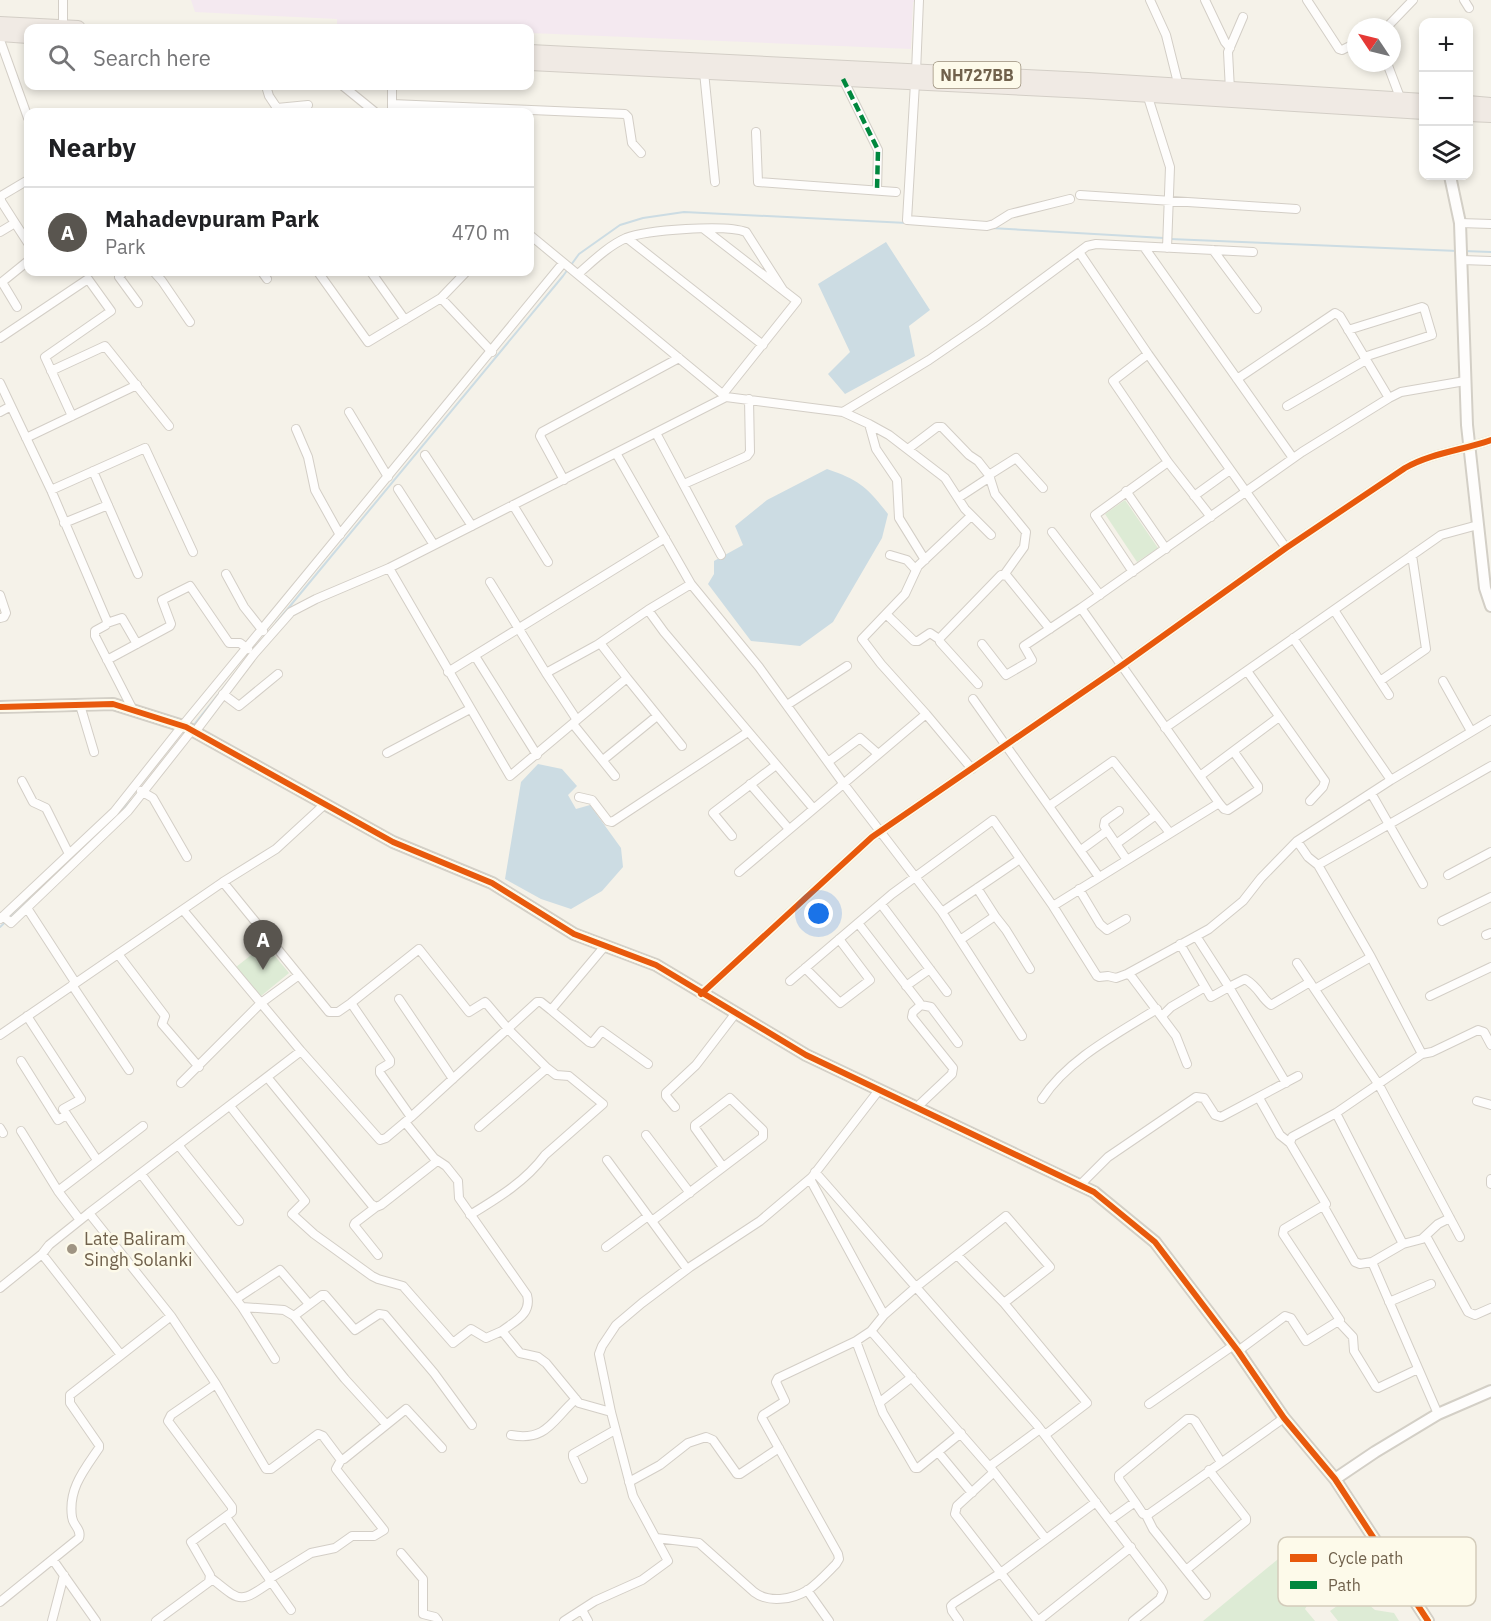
<!DOCTYPE html>
<html lang="en">
<head>
<meta charset="utf-8">
<style>
  body { margin:0; font-family:"IBM Plex Sans",sans-serif; background:#f6f6f6; color:#202124 }
  .controls { position:absolute; right:18px; top:18px; display:grid; overflow:hidden; border-radius:12px; box-shadow:0 3px 9px #0003 }
  .controls button { width:54px; height:54px; display:grid; place-items:center; padding:0; border:0; border-bottom:2px solid #e0e0e0; background:#fff; color:#202124; font:30px sans-serif }
  .compass { position:absolute; left:1347px; top:18px; width:54px; height:54px; border-radius:50%; background:#fff; box-shadow:0 3px 9px #0003; rotate:305deg }
  .you { position:absolute; left:819px; top:914px; width:21px; height:21px; margin:-15px; border:4px solid #fff; border-radius:50%; background:#1a73e8; box-shadow:0 0 0 9px #1a73e833 }
  .badge { display:grid; place-items:center; width:39px; height:39px; border-radius:50%; background:#59554f; color:#fff; font-size:20px; font-weight:700 }
  .pin { position:absolute; translate:-50% -50px; filter:drop-shadow(0 2px 3px #0008) }
  .pin::after { content:''; position:absolute; top:32px; width:21px; height:18px; background:inherit; clip-path:polygon(0 0,100% 0,50% 100%) }
  .list { margin:0; padding:0; list-style:none }
  h2 { display:flex; justify-content:space-between; align-items:center; height:78px; margin:0; padding:0 24px; font-size:26px }
  h2 small { font-size:20px; font-weight:400; color:#757577 }
  .list li { display:grid; grid-template-columns:39px 1fr auto; gap:18px; align-items:center; box-sizing:border-box; height:90px; padding:0 24px; border-top:2px solid #e0e0e0 }
  .list b { display:block; font-size:22px; white-space:nowrap }
  .list p { margin:0; font-size:20px; white-space:nowrap; color:#757577 }
  .list em { font-size:20px; font-style:normal; color:#757577 }
  .icon { flex:none; width:33px; height:33px; fill:none; stroke:currentColor; stroke-width:2; stroke-linecap:round; stroke-linejoin:round }
  .map { position:relative; flex:none; width:1491px; height:1621px; overflow:hidden }
  .search { position:absolute; background:#fff; box-shadow:0 3px 9px #0003; left:24px; top:24px; width:510px; height:66px; display:flex; align-items:center; gap:15px; box-sizing:border-box; padding:0 21px; border-radius:12px; color:#757577; font-size:22px }
  .panel { position:absolute; background:#fff; box-shadow:0 3px 9px #0003; left:24px; top:108px; width:510px; height:168px; border-radius:12px }
  .map>svg:first-child { display:block }
  .education { fill:#f4e9f0 }
  .green { fill:#ddebd5 }
  .water { fill:#ccdce3 }
  .lines { fill:none; stroke-linecap:round; stroke-linejoin:round }
  .stream { stroke:#ccdce3; stroke-width:2 }
  .street-casing { stroke:#d3cec6; stroke-width:10 }
  .secondary-casing { stroke:#d3cfc6; stroke-width:14 }
  .highway-casing { stroke:#d3cec6; stroke-width:16 }
  .street { stroke:#fefdfc; stroke-width:8 }
  .secondary { stroke:#fefdfc; stroke-width:10 }
  .highway { stroke:#f0eae4; stroke-width:14 }
  .quiet { stroke:#00873e; stroke-width:4.5; stroke-dasharray:9 4.5; stroke-linecap:butt }
  .cycleway-casing { stroke:#fdfaea; stroke-width:10 }
  .cycleway { stroke:#e8590c; stroke-width:6 }
  .poi-dot { fill:#9f9483; stroke:#fdfaea; stroke-width:2 }
  .labels { text-anchor:middle; stroke-width:5; stroke-linejoin:round; paint-order:stroke }
  .shield { fill:#fdfaea; stroke:#9a8f7b; stroke-width:1.5 }
  .shield-label { font-size:16px; font-weight:bold; fill:#70614c }
  .poi-label { font-size:18px; fill:#70614c; stroke:#fdfaea; text-anchor:start }
  .key { fill:#fdfaea; stroke:#d3ccbb; stroke-width:1.5 }
  .key-label { font-size:16px; fill:#70614c }
</style>
</head>
<body>
<div class="map">
<svg width="1491" height="1621" viewBox="0 0 1491 1621">
  <rect width="100%" height="100%" fill="#f5f2e9"/>
  <path class="education" d="M 191,0 L 919,0 L 919,3 L 913,2 L 911,49 L 530,33 L 530,28 L 337,28 L 337,19 L 195,12 Z"/>
  <path class="green" d="M 1125,500 L 1158,548 L 1137,562 L 1105,514 Z
    M 265,944 L 289,973 L 261,996 L 236,967 Z
    M 1289,1550 L 1324,1577 L 1305,1609 L 1315,1621 L 1203,1621 Z
    M 1355,1593 L 1375,1610 L 1394,1613 L 1399,1621 L 1338,1621 L 1330,1611 Z"/>
  <path class="water" d="M 886,242 L 930,310 L 909,326 L 915,356 L 845,394 L 828,374 L 850,352 L 818,284 Z
    M 827,469 C 859,480 867,487 888,514 L 882,538 L 833,622 L 800,646 L 751,641 L 708,584 L 714,574 L 714,561 L 743,545 L 735,526 L 767,500 Z
    M 538,764 L 562,769 L 577,786 L 568,795 L 576,809 L 590,805 L 621,848 L 623,867 L 602,891 L 571,909 L 541,899 L 505,879 L 521,782 Z"/>
  <g class="lines">
    <path class="stream" d="M 990,228 L 1164,238
      M 1170,239 L 1458,251
      M 1463,251 L 1491,252
      M 276,623 L 563,276 L 579,254 L 620,225 L 643,218 L 684,212 L 907,223
      M 193,726 L 236,672
      M 92,841 L 132,800
      M 0,927 L 57,874"/>
    <g class="street-casing">
      <path id="street" d="M 1150,0 L 1166,35 L 1179,87
        M 1205,0 L 1225,42 L 1230,48
        M 1307,0 L 1339,49 L 1342,50 L 1356,43
        M 1464,0 L 1469,8
        M 63,27 L 63,0
        M 1387,27 L 1413,0
        M 0,40 L 28,118
        M 1387,63 L 1401,100
        M 704,72 L 715,182
        M 916,72 L 919,0
        M 843,79 L 878,150 L 877,190
        M 915,83 L 907,220 L 987,226 L 994,224 L 1010,214 L 1070,199
        M 266,86 L 269,96 L 277,108 L 308,105
        M 343,86 L 375,112
        M 1230,90 L 1228,52 L 1243,17
        M 1147,94 L 1170,167 L 1167,248
        M 392,104 L 625,114 L 628,117 L 632,143 L 641,153
        M 392,112 L 392,86
        M 756,132 L 758,182 L 896,192
        M 1080,195 L 1296,209
        M 15,223 L 1,201 L 1,196 L 28,180
        M 1460,223 L 1491,224
        M 704,229 L 797,301 L 723,394
        M 0,232 L 15,223 L 28,243
        M 530,235 L 726,397 L 843,412 L 869,424 L 889,435 L 945,478 L 965,509 L 991,535
        M 627,238 L 763,345
        M 1144,247 L 1293,458
        M 1213,250 L 1257,309
        M 1079,252 L 1148,354 L 1286,548
        M 1462,260 L 1491,261
        M 123,272 L 119,277 L 138,303
        M 154,272 L 162,281 L 190,322
        M 262,272 L 267,279
        M 318,272 L 368,342 L 441,298 L 492,352
        M 371,272 L 405,320
        M 578,274 C 593,261 608,246 626,238 C 646,230 726,224 746,232 L 783,290
        M 441,298 L 466,272
        M 17,307 L 2,282 L 28,261
        M 1348,330 L 1422,307 L 1424,308 L 1432,335 L 1364,357
        M 0,338 L 88,279 L 111,311 L 45,357 L 72,416
        M 1148,354 L 1113,381 L 1168,462 L 1211,517
        M 51,371 L 105,346 L 169,426
        M 1237,379 L 1335,313 L 1340,316 L 1389,398
        M 0,383 L 51,490 L 107,621 L 106,625 L 95,631 L 95,636 L 133,710
        M 1287,406 L 1366,360
        M 0,412 L 11,406
        M 349,412 L 388,477
        M 843,412 L 929,360 L 983,323 L 1087,246 L 1096,244 L 1253,252
        M 869,424 L 876,449 L 897,480 L 899,518 L 925,560
        M 296,429 L 308,457 L 315,490 L 340,535
        M 656,433 L 721,555
        M 26,438 L 137,385
        M 908,449 L 937,427 L 942,427 L 969,455 L 978,461 L 989,475 L 995,494 L 1026,532 L 1024,547 L 1004,575
        M 616,453 L 691,584 L 759,667 L 843,783 L 942,912 L 1022,1036
        M 425,455 L 472,526
        M 93,471 L 138,574
        M 989,475 L 1016,458 L 1043,488
        M 564,480 L 540,436 L 542,432 L 679,358
        M 684,484 L 747,456 L 750,452 L 749,399
        M 398,489 L 434,545
        M 51,490 L 145,448 L 193,552
        M 1126,491 L 1166,549
        M 1194,496 L 1230,470
        M 958,498 L 990,477
        M 513,505 L 548,562
        M 64,523 L 108,505
        M 1052,532 L 1100,595
        M 890,555 L 907,560 L 916,570
        M 389,568 L 510,776 L 627,678 L 600,643
        M 1133,572 L 1095,515 L 1168,462
        M 226,574 L 244,607 L 263,631
        M 490,582 L 546,673 L 597,645 L 648,610 L 691,584
        M 0,595 L 6,613 L 4,617 L 0,618
        M 1081,608 L 1219,803
        M 648,610 L 664,632 L 813,808
        M 1334,610 L 1389,695
        M 886,614 L 914,641 L 918,641 L 930,633 L 939,639
        M 107,623 L 122,618 L 137,644
        M 1293,638 L 1391,780
        M 982,644 L 1006,675 L 1032,660 L 1024,646 L 1081,608 L 1302,452 L 1389,398 L 1401,392 L 1465,381
        M 475,656 L 537,755
        M 107,660 L 170,626 L 171,624 L 162,600 L 190,586 L 229,643 L 240,643 L 248,649
        M 1247,671 L 1325,781 L 1323,787 L 1310,801
        M 448,672 L 665,538
        M 546,673 L 577,720
        M 627,678 L 682,746
        M 1380,681 L 1426,649 L 1412,555
        M 1443,681 L 1471,731
        M 978,684 L 940,642 L 939,639 L 1001,575 L 1007,576 L 1050,629
        M 223,694 L 239,706 L 278,674
        M 973,699 L 1099,877
        M 80,705 L 94,752
        M 787,705 L 847,666
        M 926,714 L 972,769
        M 573,724 L 615,776
        M 1165,728 L 1441,535 L 1478,525
        M 195,732 L 254,654 L 291,612 L 316,599 L 389,568 L 726,397
        M 387,753 L 470,709
        M 603,760 L 657,716
        M 828,762 L 860,738 L 877,753
        M 1200,776 L 1279,717
        M 22,781 L 33,802 L 46,808 L 69,854
        M 750,784 L 789,829
        M 141,791 L 153,798 L 187,857
        M 1371,793 L 1423,884
        M 579,797 L 592,800 L 608,821 L 612,822 L 748,732
        M 1049,806 L 1113,761 L 1170,833
        M 1119,811 L 1105,821 L 1104,826 L 1127,860
        M 732,836 L 713,813 L 776,765
        M 1297,841 L 1308,857 L 1318,865
        M 1116,844 L 1156,815
        M 1081,850 L 1107,831
        M 739,872 L 926,714 L 881,664 L 862,639 L 905,594 L 918,566 L 971,516
        M 1448,875 L 1491,852
        M 223,882 L 329,1012 L 338,1012 L 351,1003 L 419,949 L 469,1012 L 485,1002 L 487,1004 L 509,1030 L 547,1068 L 479,1127
        M 1079,889 L 1100,924 L 1107,930 L 1126,919
        M 881,904 L 947,992
        M 1053,906 L 1219,803 L 1224,809 L 1228,810 L 1258,790 L 1258,786 L 1234,752
        M 27,908 L 75,982
        M 183,910 L 301,1051 L 380,1140 L 386,1138 L 411,1117 L 537,1002 L 541,1002 L 551,1010 L 604,947
        M 942,912 L 1020,859
        M 3,916 L 11,923 L 128,811 L 192,730
        M 995,916 L 1006,930 L 1030,969
        M 0,919 L 114,812 L 183,725 L 563,263
        M 1442,921 L 1491,897
        M 858,923 L 919,1002 L 921,1005 L 913,1012 L 912,1017 L 953,1068 L 952,1074 L 916,1108
        M 1486,935 L 1491,933
        M 1196,936 L 1229,987 L 1245,979 C 1260,988 1260,997 1271,1005 L 1310,982
        M 960,940 L 995,916 L 977,888
        M 1180,944 L 1211,997 L 1229,987 L 1286,1083
        M 118,954 L 165,1016 L 162,1024 L 199,1067
        M 1297,963 L 1379,1085 L 1460,1237
        M 805,968 L 840,1003 L 870,980 L 839,939
        M 1127,974 L 1209,929 L 1243,901 L 1261,878 L 1297,841 L 1391,780 L 1491,720
        M 790,981 L 892,894 L 993,820 L 1053,906 L 1097,976 L 1099,977 L 1108,976 L 1116,978 L 1127,974 L 1131,976 L 1176,1036 L 1187,1064
        M 72,985 L 129,1070
        M 906,986 L 930,969
        M 1315,989 L 1371,957
        M 701,994 L 872,837 L 1121,666 L 1286,548 L 1405,468 C 1431,453 1463,450 1491,440
        M 1430,996 L 1491,967
        M 399,999 L 453,1079
        M 351,1003 L 390,1060 L 390,1063 L 380,1069 L 380,1073 L 411,1117
        M 921,1005 L 931,1007 L 958,1043
        M 551,1010 L 589,1042 L 592,1043 L 602,1031 L 648,1064
        M 27,1016 L 81,1099 L 63,1109 L 97,1160
        M 1162,1016 L 1171,1007 L 1205,987
        M 0,1035 L 223,882 L 276,849 L 325,804
        M 301,1051 L 89,1213 L 171,1316 L 216,1384 L 266,1469 L 271,1469 L 318,1434 L 323,1436 L 341,1460 L 344,1459 L 406,1409 L 442,1448
        M 1422,1054 L 1432,1052 L 1478,1030 L 1484,1032 L 1491,1045
        M 21,1061 L 58,1120 L 66,1115
        M 267,1077 L 371,1204 L 376,1207 L 381,1205 L 437,1161
        M 181,1083 L 261,1003 L 299,975
        M 1259,1098 L 1280,1135 L 1290,1143
        M 1042,1099 C 1068,1059 1117,1034 1157,1009
        M 1477,1101 L 1491,1105
        M 230,1106 L 305,1201 L 292,1214 L 314,1234 L 372,1276 L 378,1279 L 403,1286 L 453,1343 L 471,1329 L 486,1338 L 502,1331 L 520,1353 L 538,1357 L 546,1363 L 579,1403 L 611,1412
        M 675,1107 L 666,1096 L 666,1093 L 696,1065 L 735,1014
        M 1336,1113 L 1403,1244
        M 405,1122 L 434,1158 L 446,1166 L 458,1181 L 459,1198 L 527,1295 C 532,1314 515,1321 502,1331
        M 0,1128 L 3,1133
        M 21,1131 L 58,1191 L 80,1220
        M 646,1135 L 690,1193
        M 179,1146 L 239,1221
        M 607,1160 L 687,1269
        M 815,1172 L 1037,1425 L 1161,1588 L 1163,1592 L 1160,1599 L 1133,1621
        M 141,1174 L 242,1307 L 284,1310 L 294,1316 L 345,1379 L 386,1424
        M 810,1179 L 884,1315 L 871,1331 L 994,1472 L 957,1506 L 955,1514 L 1038,1621
        M 1491,1179 L 1491,1184
        M 1080,1185 L 1108,1157 L 1196,1097 L 1204,1098 L 1215,1115 L 1221,1117 L 1298,1076
        M 58,1191 L 143,1126
        M 376,1207 L 355,1223 L 354,1225 L 378,1255
        M 1324,1207 L 1355,1262 L 1360,1264 L 1372,1262
        M 470,1215 C 498,1198 526,1181 545,1155 L 603,1104 L 569,1076 L 556,1075 L 547,1068
        M 652,1221 L 763,1137 L 763,1130 L 730,1098 L 695,1125 L 695,1128 L 723,1167
        M 1426,1236 L 1468,1312 L 1475,1315 L 1491,1308
        M 606,1247 L 648,1216
        M 42,1254 L 121,1355
        M 957,1255 L 1004,1303 L 1087,1403 L 1045,1435
        M 0,1288 L 42,1254 L 49,1245 L 89,1213
        M 236,1299 L 280,1270 L 309,1304
        M 1389,1302 L 1431,1284
        M 242,1307 L 275,1359
        M 884,1315 L 916,1287 L 1006,1216 L 1050,1267 L 1004,1303
        M 294,1316 L 322,1295 L 325,1295 L 355,1330 L 379,1314 L 385,1315 L 434,1373 L 472,1425
        M 1338,1321 L 1353,1337 L 1354,1351 L 1376,1387 L 1378,1388 L 1418,1369
        M 856,1341 L 883,1413 L 915,1468 L 918,1468 L 961,1433
        M 1238,1351 L 1285,1316 L 1291,1318 L 1306,1341 L 1340,1320 L 1283,1234 L 1284,1229 L 1326,1204 L 1290,1143 L 1292,1137 L 1336,1113 L 1422,1054 L 1371,957 L 1318,865 L 1491,766
        M 879,1403 L 912,1377
        M 1149,1404 L 1234,1345
        M 1438,1414 L 1372,1262 L 1403,1244 L 1422,1239 L 1438,1224 L 1450,1218
        M 511,1435 C 547,1442 553,1419 576,1399
        M 938,1452 L 972,1493
        M 990,1466 L 1040,1429
        M 994,1472 L 1046,1539
        M 583,1479 L 573,1457 L 573,1454 L 615,1430
        M 629,1482 L 660,1465 L 688,1443 L 706,1437 L 713,1440 L 737,1474 L 740,1474 L 779,1448
        M 1135,1502 L 1119,1479 L 1119,1475 L 1187,1419 L 1192,1419 L 1195,1421 L 1221,1462
        M 1146,1515 L 1153,1529 L 1206,1595
        M 226,1517 L 291,1610
        M 1110,1520 L 1135,1502 L 1143,1514 L 1149,1514 L 1284,1418
        M 656,1538 L 699,1543 L 754,1592 C 768,1603 792,1600 808,1590 C 818,1583 827,1573 836,1564 L 839,1559 L 838,1554 L 762,1418 L 763,1415 L 785,1401 L 776,1382 L 778,1378 L 856,1341 L 871,1331
        M 401,1553 L 423,1579 L 423,1614 L 435,1617 L 438,1621
        M 53,1560 L 96,1621
        M 1186,1570 L 1246,1521 L 1246,1518 L 1209,1470
        M 211,1578 C 241,1602 239,1604 271,1582
        M 269,1579 L 311,1553 L 335,1548 L 352,1536 L 374,1536 L 384,1530 L 336,1469 L 341,1460
        M 807,1590 L 829,1621
        M 0,1602 L 79,1538 C 82,1529 73,1526 72,1517 C 68,1489 84,1470 99,1448 L 99,1445 L 70,1403 L 70,1395 L 171,1316
        M 582,1610 L 588,1621
        M 52,1621 L 64,1575
        M 156,1621 L 209,1582 L 210,1575 L 191,1542 L 232,1512 L 232,1507 L 168,1421 L 171,1415 L 216,1384
        M 564,1621 L 595,1601 L 642,1580 L 668,1561 L 633,1496 L 611,1412 L 599,1354 L 602,1346 L 616,1325 L 642,1303 L 690,1267 L 760,1221 L 812,1177 L 879,1090
        M 959,1621 L 952,1611 L 951,1606 L 954,1603 L 1002,1572 L 1096,1502
        M 1038,1621 L 1131,1547"/>
    </g>
    <g class="secondary-casing">
      <path id="secondary" d="M 1450,176 L 1460,223 L 1467,425 L 1485,588 L 1491,606
        M 0,707 L 113,704 L 186,727 L 393,842 L 492,883 L 574,934 L 656,965 L 806,1055 L 1094,1192 L 1155,1242 L 1238,1351 L 1284,1418 L 1335,1479 L 1428,1621
        M 1335,1479 L 1375,1452 L 1438,1414 L 1491,1391"/>
    </g>
    <g class="highway-casing">
      <path id="highway" d="M 0,24 L 78,28
        M 0,34 L 28,36
        M 530,52 L 1088,80 L 1424,101
        M 530,63 L 1087,91 L 1424,112
        M 1468,103 L 1491,105
        M 1468,114 L 1491,115"/>
    </g>
    <use href="#street" class="street"/>
    <use href="#secondary" class="secondary"/>
    <use href="#highway" class="highway"/>
    <path class="quiet" d="M 843,79 L 878,150 L 877,190"/>
    <g class="cycleway-casing">
      <path id="cycleway" d="M 0,707 L 113,704 L 186,727 L 393,842 L 492,883 L 574,934 L 656,965 L 806,1055 L 1094,1192 L 1155,1242 L 1238,1351 L 1284,1418 L 1335,1479 L 1428,1621
        M 701,994 L 872,837 L 1121,666 L 1286,548 L 1405,468 C 1431,453 1463,450 1491,440"/>
    </g>
    <use href="#cycleway" class="cycleway"/>
  </g>
  <circle class="poi-dot" cx="72" cy="1249" r="6"/>
  <g class="labels">
    <rect class="shield" x="933.5" y="62" width="87" height="26" rx="4.5"/>
    <g class="shield-label">
      <text x="977" y="81">NH727BB</text>
    </g>
    <g class="poi-label">
      <text x="84" y="1245">Late Baliram<tspan x="84" dy="21">Singh Solanki</tspan></text>
    </g>
  </g>
  <rect x="1278" y="1537" width="198" height="69" rx="9" class="key"/>
  <rect x="1290" y="1554" width="27" height="8" fill="#e8590c"/>
  <rect x="1290" y="1581" width="27" height="8" fill="#00873e"/>
  <g class="key-label">
    <text x="1328" y="1564">Cycle path</text>
    <text x="1328" y="1591">Path</text>
  </g>
</svg>
<div class="controls">
<button>+</button>
<button>−</button>
<button><svg class="icon" aria-label="layers" viewBox="0 0 24 24"><path d="M12 4l9 5-9 5-9-5zM3 14l9 5 9-5"/></svg></button>
</div>
<svg class="compass" viewBox="-18 -18 36 36"><path d="M0-13l5 13h-10z" fill="#e53935"/><path d="M0 13l5-13h-10z" fill="#757577"/></svg>
<div class="you"></div>
<div class="pin badge" style="left:263px;top:970px">A</div>
<div class="search"><svg class="icon" aria-label="search" viewBox="0 0 24 24"><circle cx="10" cy="10" r="6"/><path d="M15 15l6 6"/></svg>Search here</div>
<section class="panel">
<h2>Nearby<small></small></h2>
<ul class="list">
<li><span class="badge">A</span><div><b>Mahadevpuram Park</b><p>Park</p></div><em>470 m</em></li>
</ul>
</section>
</div>
</body>
</html>
